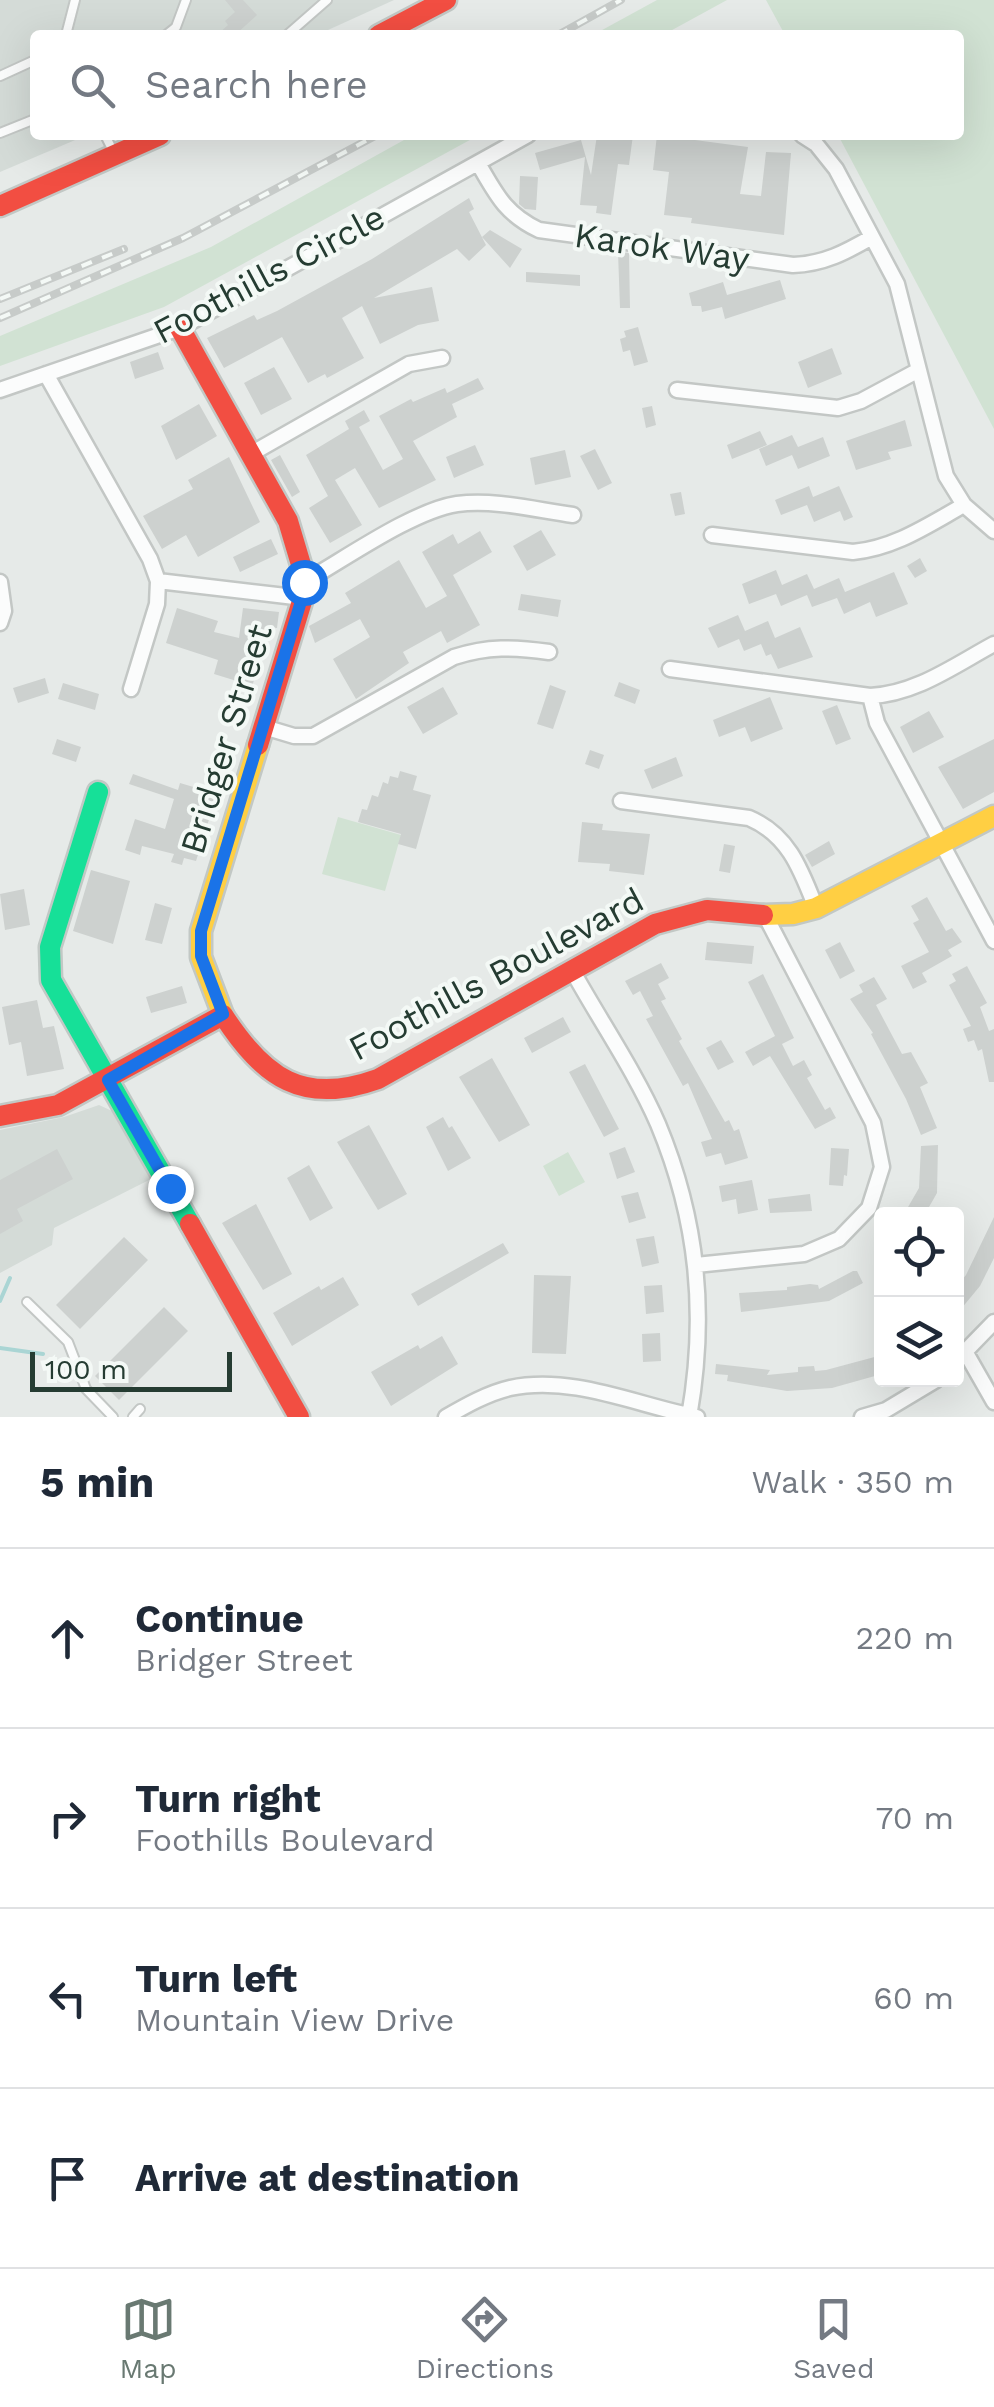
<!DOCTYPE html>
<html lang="en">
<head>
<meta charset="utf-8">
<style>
  body { margin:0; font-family:"Work Sans",sans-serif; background:#f2f2f3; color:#1f2937 }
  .controls { position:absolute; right:30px; bottom:30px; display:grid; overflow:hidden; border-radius:10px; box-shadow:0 10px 40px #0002 }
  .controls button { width:90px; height:90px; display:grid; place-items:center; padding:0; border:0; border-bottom:2px solid #e0e1e3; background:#fff; color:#1f2937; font:50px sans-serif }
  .scale { position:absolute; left:30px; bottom:25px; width:202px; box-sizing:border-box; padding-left:10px; border:5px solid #253c32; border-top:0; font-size:28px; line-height:35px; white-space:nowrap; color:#253c32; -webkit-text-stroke:8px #f4f9f6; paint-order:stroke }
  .stop { position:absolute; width:30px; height:30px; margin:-22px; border:8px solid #1a73e8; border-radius:50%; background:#fff }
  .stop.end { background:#1a73e8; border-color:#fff; box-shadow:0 2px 10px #0008 }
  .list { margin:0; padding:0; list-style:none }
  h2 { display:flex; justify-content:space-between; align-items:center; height:130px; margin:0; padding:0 40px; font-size:42px }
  h2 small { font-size:32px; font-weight:400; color:#747a83 }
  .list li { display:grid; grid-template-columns:65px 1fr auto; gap:30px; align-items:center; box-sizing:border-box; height:180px; padding:0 40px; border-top:2px solid #e0e1e3 }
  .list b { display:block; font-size:38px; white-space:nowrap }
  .list p { margin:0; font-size:32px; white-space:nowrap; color:#747a83 }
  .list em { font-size:32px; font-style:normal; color:#747a83 }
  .icon { flex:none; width:55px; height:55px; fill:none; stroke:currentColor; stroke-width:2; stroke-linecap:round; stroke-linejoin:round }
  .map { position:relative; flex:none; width:994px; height:1417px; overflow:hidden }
  .search { position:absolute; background:#fff; box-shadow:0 10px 40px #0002; left:30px; right:30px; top:30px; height:110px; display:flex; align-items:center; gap:25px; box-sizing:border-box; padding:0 35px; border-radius:10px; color:#747a83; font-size:38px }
  .sheet { height:850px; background:#fff }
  nav { display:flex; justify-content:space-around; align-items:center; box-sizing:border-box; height:140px; border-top:2px solid #e0e1e3; background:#fff; font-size:28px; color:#747a83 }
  nav a { display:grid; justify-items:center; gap:5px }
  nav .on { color:#697972 }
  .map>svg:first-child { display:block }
  .built { fill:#d4dbd7 }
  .green { fill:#d1e2d3 }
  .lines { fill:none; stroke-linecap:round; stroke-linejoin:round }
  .stream { stroke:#aad5d4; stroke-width:4 }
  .building { fill:#cdd1cf }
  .lane-casing { stroke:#c3c7c5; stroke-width:12 }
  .street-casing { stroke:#c3c7c5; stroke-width:19 }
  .fast-casing { stroke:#c2c8c5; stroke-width:25 }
  .slow-casing { stroke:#c2c8c5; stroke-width:25 }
  .jam-casing { stroke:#c2c8c5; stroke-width:25 }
  .lane { stroke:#fbfcfc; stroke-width:8 }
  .street { stroke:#fbfcfc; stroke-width:14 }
  .fast { stroke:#16e098; stroke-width:20 }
  .slow { stroke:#ffcf43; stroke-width:20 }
  .jam { stroke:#f24e42; stroke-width:20 }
  .rail-casing { stroke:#c7cbc9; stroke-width:8 }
  .rail { stroke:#f4f9f6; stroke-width:4; stroke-dasharray:11; stroke-linecap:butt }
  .route { stroke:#1a73e8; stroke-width:12 }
  .labels { text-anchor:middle; stroke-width:8; stroke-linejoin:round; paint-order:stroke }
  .street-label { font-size:35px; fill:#253c32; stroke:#f4f9f6 }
</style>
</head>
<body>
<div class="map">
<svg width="994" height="1417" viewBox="0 0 994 1417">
  <rect width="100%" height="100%" fill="#e6eae8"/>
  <path class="built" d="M 0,0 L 394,0 L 317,35 L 35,35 L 35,135 L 87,135 L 0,172 Z
    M 99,1105 L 112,1111 L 151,1179 L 54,1228 L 52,1245 L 0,1273 L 0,1130 L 64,1117 Z"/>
  <path class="green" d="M 657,0 L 727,0 L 663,35 L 593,35 Z
    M 766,0 L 994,0 L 994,429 L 838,135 L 959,135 L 959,35 L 785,35 Z
    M 413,135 L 479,135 L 164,307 L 0,366 L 0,336 L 211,247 Z
    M 338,817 L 401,835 L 385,891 L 322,874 Z
    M 568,1152 L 585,1182 L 559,1196 L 543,1166 Z"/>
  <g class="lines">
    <path class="stream" d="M 0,1301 L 10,1278
      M 0,1348 L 43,1354"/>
  </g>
  <path class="building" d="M 225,0 L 243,0 L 257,15 L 235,35 L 217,35 L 228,25 L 225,21 L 235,12 Z
    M 597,135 L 633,135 L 629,165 L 618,164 L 611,215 L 596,213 L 597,206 L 580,205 L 585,157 L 540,170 L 535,153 L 581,140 L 591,175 Z
    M 657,135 L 748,147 L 740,194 L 761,196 L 766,152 L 791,153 L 784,235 L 691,223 L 692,218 L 664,215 L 669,172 L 653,170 Z
    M 520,176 L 538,177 L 536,210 L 525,209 L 519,204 Z
    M 469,198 L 474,209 L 469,212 L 486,245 L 469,261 L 457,249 L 374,298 L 432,287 L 439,321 L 418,325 L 380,344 L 362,306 L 342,318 L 364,358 L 327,378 L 325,374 L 308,383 L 282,337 L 224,368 L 207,338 L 254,315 L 257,320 L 277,311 L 372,259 Z
    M 490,230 L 522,249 L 510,268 L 482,237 Z
    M 618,252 L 629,253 L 630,308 L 620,308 Z
    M 526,272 L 580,275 L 580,286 L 526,282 Z
    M 780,280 L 786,299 L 725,319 L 722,307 L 702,312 L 701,306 L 692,306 L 689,293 L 723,282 L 727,295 Z
    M 638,327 L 648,362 L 634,366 L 630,350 L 623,352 L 620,339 L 626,337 L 624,331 Z
    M 832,348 L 842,374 L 808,388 L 798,362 Z
    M 158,352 L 164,369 L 135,379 L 130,362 Z
    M 274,367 L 292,399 L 261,415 L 244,383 Z
    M 478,378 L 484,389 L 452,404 L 457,417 L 413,441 L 436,480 L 379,508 L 355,468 L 335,480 L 362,525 L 330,543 L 309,508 L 328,496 L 306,455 L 349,429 L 345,421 L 364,410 L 370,421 L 359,427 L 383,470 L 403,459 L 379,416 L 411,399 L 413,402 L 445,388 L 447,393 Z
    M 199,404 L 217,436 L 176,460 L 161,426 Z
    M 652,406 L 656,425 L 646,428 L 642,408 Z
    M 905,420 L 912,446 L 888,452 L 891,459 L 856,470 L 846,441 Z
    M 760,431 L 767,445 L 732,459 L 727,445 Z
    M 792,435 L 798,447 L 823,437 L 830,456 L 798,469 L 792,455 L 766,466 L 759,449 Z
    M 475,445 L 484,465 L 454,478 L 446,457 Z
    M 595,449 L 612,483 L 598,490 L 580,456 Z
    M 565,450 L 571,477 L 535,485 L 530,458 Z
    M 280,455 L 300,492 L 292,497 L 271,460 Z
    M 229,457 L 260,522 L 198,557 L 186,535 L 162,549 L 143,516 L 193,489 L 188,480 Z
    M 809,486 L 813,497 L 839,486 L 853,517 L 844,521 L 840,511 L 814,522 L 807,505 L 781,515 L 775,500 Z
    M 681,492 L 685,514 L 675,516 L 670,494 Z
    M 541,530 L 556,555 L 527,571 L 513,546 Z
    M 480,531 L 492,552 L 453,575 L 480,625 L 447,643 L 441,631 L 403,652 L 409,663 L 356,699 L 333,659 L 370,637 L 360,619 L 315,643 L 309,626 L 351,603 L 345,593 L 399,560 L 426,608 L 447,596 L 422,552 L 453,534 L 458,544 Z
    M 271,539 L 278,554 L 240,572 L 233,557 Z
    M 920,558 L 927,571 L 915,578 L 907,566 Z
    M 776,570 L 782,585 L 807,574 L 814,589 L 839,578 L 845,592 L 894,572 L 908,604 L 876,617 L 870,602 L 844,614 L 837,598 L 812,607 L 807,595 L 781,606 L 776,594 L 749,604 L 742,584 Z
    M 521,594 L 561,600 L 558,617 L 518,610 Z
    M 177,608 L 218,621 L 214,632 L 239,638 L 243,608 L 279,612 L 277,628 L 268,627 L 251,691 L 238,687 L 240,682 L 214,674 L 218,660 L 166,643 Z
    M 738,615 L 745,631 L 768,621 L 775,638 L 800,627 L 813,657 L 778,669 L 771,654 L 766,656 L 761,644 L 744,651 L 739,639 L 718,648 L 708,628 Z
    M 45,678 L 49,693 L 18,703 L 13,688 Z
    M 619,682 L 640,690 L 635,704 L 614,696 Z
    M 63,683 L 99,694 L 95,710 L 58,699 Z
    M 550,685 L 566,691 L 553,729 L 537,724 Z
    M 443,687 L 458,714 L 423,734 L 407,707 Z
    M 770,697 L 783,729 L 751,742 L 745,727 L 719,737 L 713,720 Z
    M 837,705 L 851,739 L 836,745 L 822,711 Z
    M 929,711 L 944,737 L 913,753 L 900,727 Z
    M 57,739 L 81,747 L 76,762 L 52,754 Z
    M 994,739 L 994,792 L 963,809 L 938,767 Z
    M 590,750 L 604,755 L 599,769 L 585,764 Z
    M 676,757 L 683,776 L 652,789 L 644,770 Z
    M 400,771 L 417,776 L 413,790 L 431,795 L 416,849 L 398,844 L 401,834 L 358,822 L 362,809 L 367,810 L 372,795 L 378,797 L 383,782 L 388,784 L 390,776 L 398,778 Z
    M 133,774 L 178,790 L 180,783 L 217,794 L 196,861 L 184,858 L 182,865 L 171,862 L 174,854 L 142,846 L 140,855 L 125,850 L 135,819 L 165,829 L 174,799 L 129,784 Z
    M 582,822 L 603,824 L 602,830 L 650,834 L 644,875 L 609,871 L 610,864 L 578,862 Z
    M 829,841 L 835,854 L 812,867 L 805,855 Z
    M 724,844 L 735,846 L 730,873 L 719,871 Z
    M 91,870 L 130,881 L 113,944 L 73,931 Z
    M 24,889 L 30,925 L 5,930 L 0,894 Z
    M 927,897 L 946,931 L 952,928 L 962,942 L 948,950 L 952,956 L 922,973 L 927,982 L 913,989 L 901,966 L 929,952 L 913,923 L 919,920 L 911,906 Z
    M 155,903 L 172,908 L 162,944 L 145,940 Z
    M 707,942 L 754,946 L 752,964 L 705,960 Z
    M 840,942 L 855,971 L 840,979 L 825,950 Z
    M 661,963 L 669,978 L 658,984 L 666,999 L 661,1001 L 682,1039 L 679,1041 L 725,1122 L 729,1120 L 734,1131 L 739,1129 L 748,1158 L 725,1165 L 721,1153 L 706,1157 L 701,1142 L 712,1139 L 688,1083 L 683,1086 L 646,1019 L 653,1016 L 640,991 L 633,995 L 625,981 Z
    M 967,966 L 987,1003 L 980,1007 L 989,1031 L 994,1029 L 994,1082 L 989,1082 L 982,1049 L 978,1051 L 974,1040 L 968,1042 L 963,1029 L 971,1026 L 949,985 L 956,981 L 952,974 Z
    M 763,974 L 794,1038 L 782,1044 L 793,1066 L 804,1060 L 812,1075 L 807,1078 L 825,1110 L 830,1107 L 836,1118 L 815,1129 L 770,1056 L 753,1066 L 745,1052 L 775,1036 L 748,982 Z
    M 874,977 L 887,999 L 876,1005 L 902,1054 L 911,1052 L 928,1083 L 920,1087 L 937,1128 L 921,1135 L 906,1099 L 871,1034 L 873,1033 L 850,999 L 863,992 L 859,985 Z
    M 182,986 L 187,1003 L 151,1013 L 146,997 Z
    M 37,1000 L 43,1028 L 54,1026 L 64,1069 L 27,1076 L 21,1042 L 9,1045 L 2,1007 Z
    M 563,1017 L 571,1032 L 532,1053 L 524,1038 Z
    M 721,1040 L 734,1062 L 718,1070 L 706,1048 Z
    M 492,1058 L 530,1125 L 499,1142 L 459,1077 Z
    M 585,1064 L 619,1129 L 604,1137 L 569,1072 Z
    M 443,1117 L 449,1128 L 452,1126 L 471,1158 L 448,1171 L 426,1127 Z
    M 369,1125 L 407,1194 L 378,1210 L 337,1142 Z
    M 938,1145 L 937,1193 L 925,1214 L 904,1214 L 919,1188 L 921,1146 Z
    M 625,1147 L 635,1172 L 617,1179 L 609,1153 Z
    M 831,1148 L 849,1149 L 847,1176 L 844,1175 L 843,1186 L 829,1185 Z
    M 57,1149 L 73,1179 L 17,1209 L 23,1221 L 0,1234 L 0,1180 Z
    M 309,1165 L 333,1208 L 310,1221 L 287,1178 Z
    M 752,1180 L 758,1210 L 738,1214 L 736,1199 L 722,1202 L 719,1186 Z
    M 638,1192 L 646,1218 L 629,1223 L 621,1196 Z
    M 810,1194 L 812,1211 L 770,1213 L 768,1199 Z
    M 256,1204 L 292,1274 L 263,1290 L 222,1223 Z
    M 994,1217 L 994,1258 L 980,1286 L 956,1315 L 956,1287 L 966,1275 Z
    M 654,1236 L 659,1263 L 642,1267 L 636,1239 Z
    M 124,1237 L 148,1260 L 80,1329 L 56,1305 Z
    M 503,1243 L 509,1253 L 418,1306 L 411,1294 Z
    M 853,1271 L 857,1271 L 863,1283 L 829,1301 L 741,1312 L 739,1293 L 787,1290 L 787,1287 L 810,1284 L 818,1285 L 819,1289 Z
    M 534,1275 L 571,1276 L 566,1354 L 532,1353 Z
    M 343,1277 L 359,1305 L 292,1346 L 273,1313 L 319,1286 L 321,1290 Z
    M 662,1285 L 664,1312 L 646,1314 L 644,1286 Z
    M 164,1307 L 188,1331 L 119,1400 L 95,1376 Z
    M 660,1333 L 661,1361 L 643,1362 L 642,1334 Z
    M 442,1336 L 458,1364 L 391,1406 L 371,1372 L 418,1345 L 420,1349 Z
    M 882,1355 L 882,1374 L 832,1388 L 787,1391 L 727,1381 L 728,1375 L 715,1374 L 716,1364 L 770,1370 L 767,1375 L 798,1372 L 798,1367 L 814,1366 L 815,1371 L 826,1370 Z"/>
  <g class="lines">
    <g class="lane-casing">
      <path id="lane" d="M 66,35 L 75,0
        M 166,35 L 176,27 L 186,0
        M 287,35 L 327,0
        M 0,76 L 35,60
        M 0,133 L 35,119
        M 105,135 L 114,153
        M 27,1302 L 68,1342 L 86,1389 L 113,1417
        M 133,1417 L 140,1409"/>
    </g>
    <g class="street-casing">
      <path id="street" d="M 802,135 L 816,144 L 836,169 L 897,284 L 946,476 L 964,505 L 994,531
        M 478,163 C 496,194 505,214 539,230 L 793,265 C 824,264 846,252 872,237
        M 46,374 L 150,559 L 158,581 L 157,604 L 131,689
        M 0,390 L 180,328 L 528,135
        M 677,390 L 838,408 L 861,401 L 917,371
        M 249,455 L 409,364 L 442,358
        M 712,535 L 853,552 C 895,548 928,525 964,505
        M 158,581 L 303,598
        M 0,582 L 4,611 L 0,623
        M 304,582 C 345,559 412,511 457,504 C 495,499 536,510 573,515
        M 670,669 L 870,696 C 916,694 955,665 994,644
        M 870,696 L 877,723 L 994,941
        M 264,727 L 294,736 L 313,736 L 454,657 C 488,646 514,647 549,652
        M 621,801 L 749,818 C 789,835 801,870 816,908
        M 572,970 C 599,1019 636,1073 658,1124 C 698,1220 707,1315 689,1417
        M 696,1265 L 804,1254 L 839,1239 L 869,1208 L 882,1167 L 873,1123 L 765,915
        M 966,1353 L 994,1402
        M 956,1361 L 994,1322
        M 446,1417 C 465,1406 488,1393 510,1388 C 573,1375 636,1405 697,1417
        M 862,1417 L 886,1410 L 936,1380"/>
    </g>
    <g class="fast-casing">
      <path id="fast" d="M 98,792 L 50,947 L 51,980 L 190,1224"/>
    </g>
    <g class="slow-casing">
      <path id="slow" d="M 763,915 L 793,914 L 816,908 L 994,816
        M 223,1015 L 201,957 L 201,931 L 258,745"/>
    </g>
    <g class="jam-casing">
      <path id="jam" d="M 379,35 L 446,0
        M 0,206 L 160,135
        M 180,328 L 288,521 L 302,568 L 303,598 L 258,745
        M 0,1116 L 58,1105 L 223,1015 C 264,1078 303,1106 378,1079 L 655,924 L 707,910 L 763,915
        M 190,1224 L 299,1417"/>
    </g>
    <use href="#lane" class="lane"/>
    <use href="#street" class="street"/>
    <use href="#fast" class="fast"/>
    <use href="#slow" class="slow"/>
    <use href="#jam" class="jam"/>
    <g class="rail-casing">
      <path id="rail" d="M 558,35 L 621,0
        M 0,299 L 124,249
        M 0,318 L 183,238 L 377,135"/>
    </g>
    <use href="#rail" class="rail"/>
  </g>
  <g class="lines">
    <path class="route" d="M 170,1188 L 108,1080 L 223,1014 L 201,956 L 201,931 L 302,598 L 304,582"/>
  </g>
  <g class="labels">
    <g class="street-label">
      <text transform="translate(662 247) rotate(8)" y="12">Karok Way</text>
      <text transform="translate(269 274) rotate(-28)" y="12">Foothills Circle</text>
      <text transform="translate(226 739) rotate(-73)" y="12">Bridger Street</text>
      <text transform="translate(496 974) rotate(-28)" y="12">Foothills Boulevard</text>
    </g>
  </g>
</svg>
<div class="controls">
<button><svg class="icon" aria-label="locate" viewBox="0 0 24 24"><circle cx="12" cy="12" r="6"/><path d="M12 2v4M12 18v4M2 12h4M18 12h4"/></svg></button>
<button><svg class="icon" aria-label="layers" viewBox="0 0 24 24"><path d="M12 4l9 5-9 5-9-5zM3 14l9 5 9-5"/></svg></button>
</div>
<div class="scale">100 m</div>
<div class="stop" style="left:304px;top:582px"></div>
<div class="stop end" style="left:170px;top:1188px"></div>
<div class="search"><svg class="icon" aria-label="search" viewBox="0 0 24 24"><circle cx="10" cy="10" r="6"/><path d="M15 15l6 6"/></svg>Search here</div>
</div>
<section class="sheet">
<h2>5 min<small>Walk · 350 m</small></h2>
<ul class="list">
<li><svg class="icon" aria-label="ahead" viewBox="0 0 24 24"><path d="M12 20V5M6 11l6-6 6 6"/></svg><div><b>Continue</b><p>Bridger Street</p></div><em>220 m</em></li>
<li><svg class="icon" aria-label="right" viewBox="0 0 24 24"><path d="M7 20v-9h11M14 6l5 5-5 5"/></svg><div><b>Turn right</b><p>Foothills Boulevard</p></div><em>70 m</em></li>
<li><svg class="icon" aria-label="left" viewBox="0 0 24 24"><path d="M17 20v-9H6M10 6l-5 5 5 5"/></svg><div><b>Turn left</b><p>Mountain View Drive</p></div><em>60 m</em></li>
<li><svg class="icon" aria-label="arrive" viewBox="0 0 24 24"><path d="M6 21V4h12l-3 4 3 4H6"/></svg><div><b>Arrive at destination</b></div></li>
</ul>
</section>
<nav>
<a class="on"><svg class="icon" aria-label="map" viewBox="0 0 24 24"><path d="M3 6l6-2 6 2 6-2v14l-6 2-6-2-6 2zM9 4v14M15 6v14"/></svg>Map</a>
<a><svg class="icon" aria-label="directions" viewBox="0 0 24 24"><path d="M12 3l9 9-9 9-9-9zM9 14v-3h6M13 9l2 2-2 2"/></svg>Directions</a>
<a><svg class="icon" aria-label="saved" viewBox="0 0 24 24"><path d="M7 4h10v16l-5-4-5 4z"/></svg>Saved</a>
</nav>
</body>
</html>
